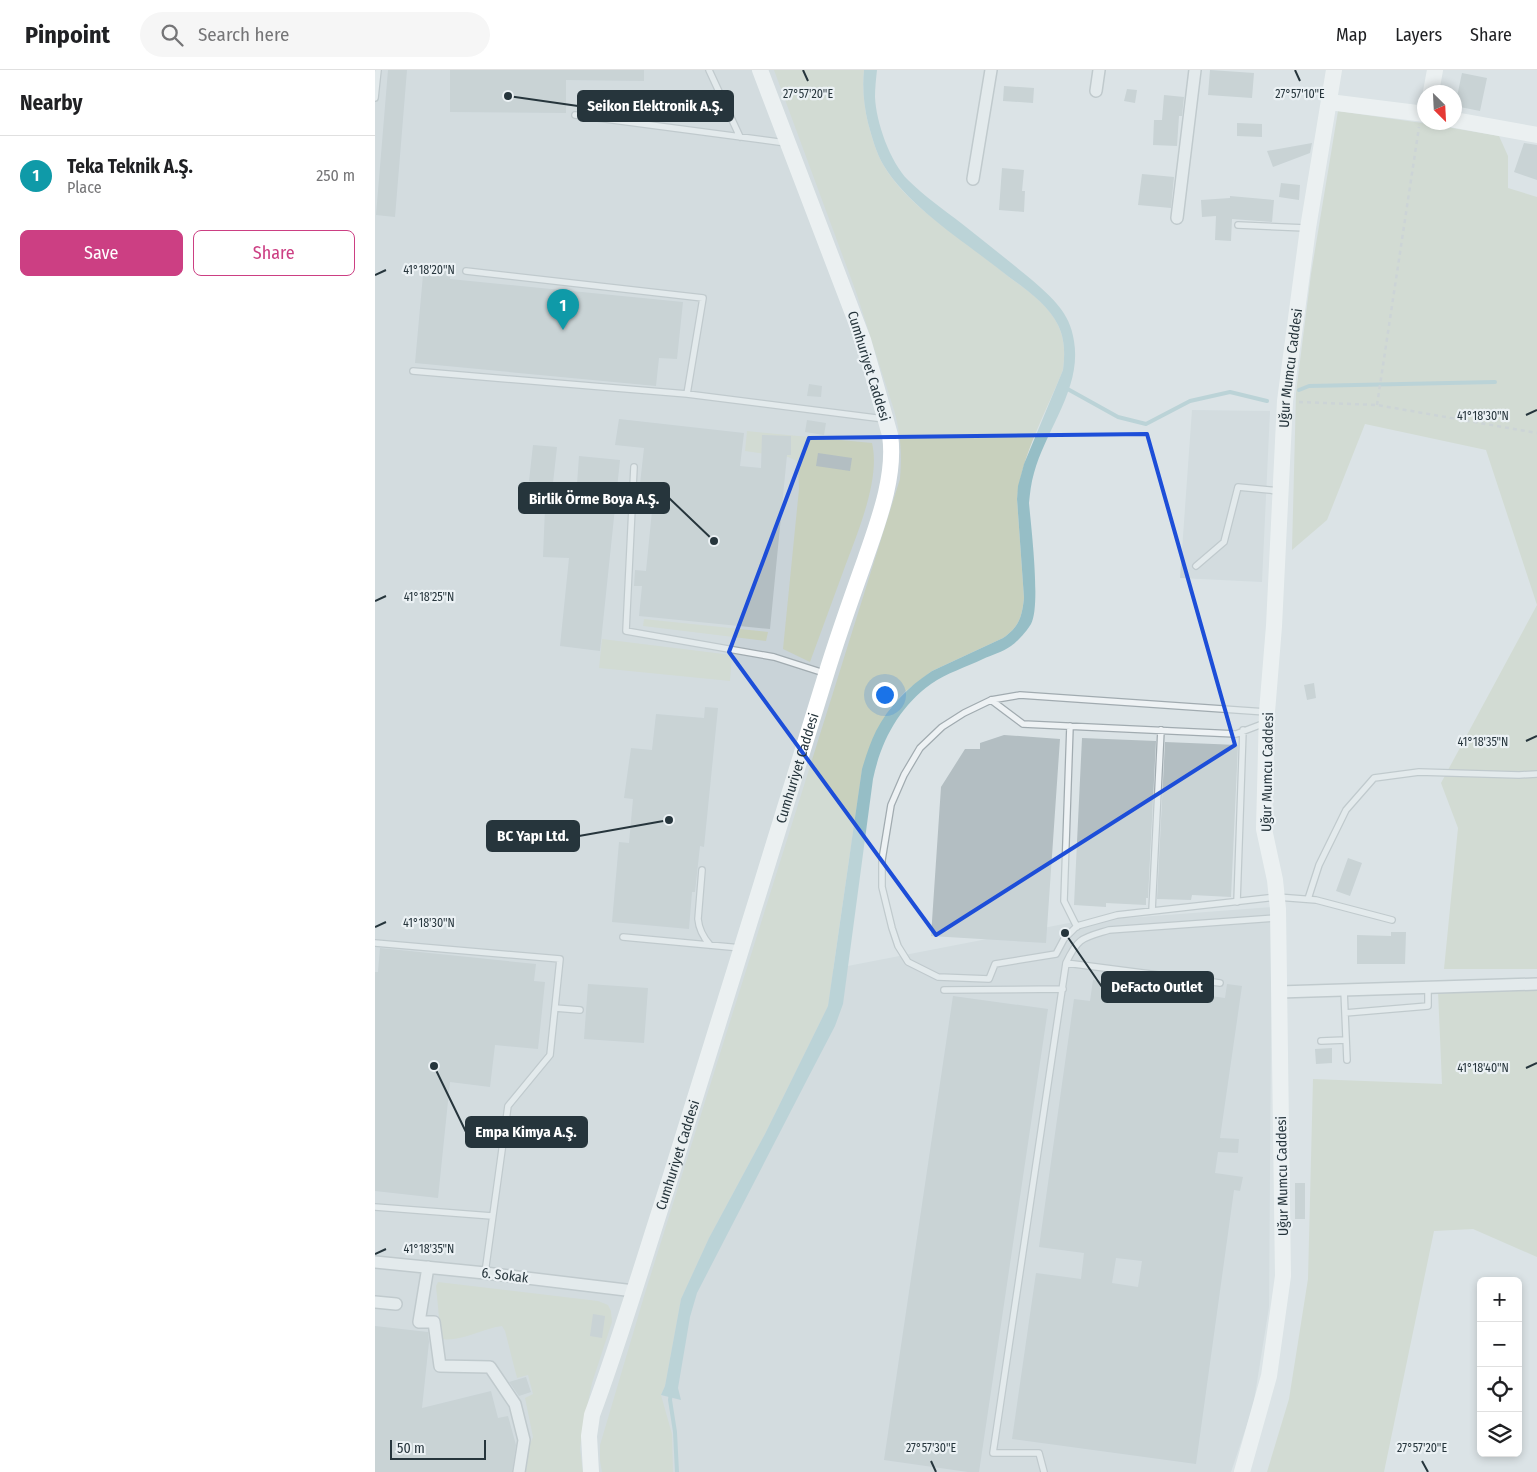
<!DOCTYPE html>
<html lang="en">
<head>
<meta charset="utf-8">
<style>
  body { margin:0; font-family:"Fira Sans Condensed",sans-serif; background:#f6f6f6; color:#202124 }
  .controls { position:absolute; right:15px; bottom:15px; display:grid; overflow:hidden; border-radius:8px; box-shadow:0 2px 8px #0003 }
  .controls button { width:45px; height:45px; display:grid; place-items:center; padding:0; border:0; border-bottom:1px solid #e0e0e0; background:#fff; color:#202124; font:25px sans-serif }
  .compass { position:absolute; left:1042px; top:15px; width:45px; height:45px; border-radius:50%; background:#fff; box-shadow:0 2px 8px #0003; rotate:156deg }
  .scale { position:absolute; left:15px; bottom:12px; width:96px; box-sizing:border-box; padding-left:5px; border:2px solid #26353c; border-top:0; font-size:14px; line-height:18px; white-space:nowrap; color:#26353c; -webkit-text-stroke:4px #ebf1f4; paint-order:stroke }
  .you { position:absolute; left:509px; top:624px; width:18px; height:18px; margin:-12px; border:4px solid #fff; border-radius:50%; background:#1a73e8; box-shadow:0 0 0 8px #1a73e833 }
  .badge { display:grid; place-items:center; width:32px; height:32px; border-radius:50%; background:#cc3f83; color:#fff; font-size:16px; font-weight:700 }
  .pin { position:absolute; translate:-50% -41px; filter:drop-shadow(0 1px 2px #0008) }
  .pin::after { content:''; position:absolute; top:26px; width:18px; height:15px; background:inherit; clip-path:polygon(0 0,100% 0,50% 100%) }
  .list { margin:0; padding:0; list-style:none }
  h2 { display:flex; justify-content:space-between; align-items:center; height:65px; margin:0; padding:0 20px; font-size:21px }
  h2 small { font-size:16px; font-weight:400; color:#757577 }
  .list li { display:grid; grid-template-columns:32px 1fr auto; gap:15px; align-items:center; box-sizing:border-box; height:80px; padding:0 20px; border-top:1px solid #e0e0e0 }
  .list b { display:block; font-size:19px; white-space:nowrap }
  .list p { margin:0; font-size:16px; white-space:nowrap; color:#757577 }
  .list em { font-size:16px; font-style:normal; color:#757577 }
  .actions { display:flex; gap:10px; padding:15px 20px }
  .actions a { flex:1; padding:11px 0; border:1px solid #cc3f83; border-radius:8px; text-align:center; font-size:18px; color:#cc3f83 }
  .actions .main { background:#cc3f83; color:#fff }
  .icon { flex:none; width:28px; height:28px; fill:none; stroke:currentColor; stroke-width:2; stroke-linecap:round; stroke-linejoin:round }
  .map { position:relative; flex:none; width:1162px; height:1402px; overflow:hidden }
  header { display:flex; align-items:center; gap:30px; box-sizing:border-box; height:70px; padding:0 25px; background:#fff; border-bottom:1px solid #e0e0e0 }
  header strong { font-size:24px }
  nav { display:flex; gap:28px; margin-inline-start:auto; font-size:18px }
  .search { width:350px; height:45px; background:#f6f6f6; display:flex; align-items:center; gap:12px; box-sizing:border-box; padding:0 18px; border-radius:28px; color:#757577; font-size:19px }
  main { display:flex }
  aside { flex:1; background:#fff }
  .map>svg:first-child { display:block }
  .built { fill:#c9d3d8 }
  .green { fill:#c8d0bd }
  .water { fill:#96bec6 }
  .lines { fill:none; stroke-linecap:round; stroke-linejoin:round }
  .stream { stroke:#96bec6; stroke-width:4 }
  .building { fill:#b3bec2; fill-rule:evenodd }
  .lane-casing { stroke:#a1abb0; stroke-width:8 }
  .street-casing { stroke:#a1abb0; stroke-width:14 }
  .path { stroke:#bac1c4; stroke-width:2.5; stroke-dasharray:4 4; stroke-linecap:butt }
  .lane { stroke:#eef2f4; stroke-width:5.5 }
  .street { stroke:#eef2f4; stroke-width:11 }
  .secondary { stroke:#fff; stroke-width:16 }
  .marked { fill:none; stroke:#1d4ed8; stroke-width:4; stroke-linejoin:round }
  .ticks { fill:none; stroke:#26353c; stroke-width:2 }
  .labels { text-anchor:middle; stroke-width:4.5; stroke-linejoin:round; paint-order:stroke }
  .street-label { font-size:14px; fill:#26353c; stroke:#ebf1f4 }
  .ticks-label { font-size:12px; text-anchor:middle; fill:#26353c; stroke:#ebf1f4; stroke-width:4.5; stroke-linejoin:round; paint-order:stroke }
  .leader { fill:none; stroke:#26353c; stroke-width:2 }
  .callout-dot { fill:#26353c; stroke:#ebf1f4; stroke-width:2 }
  .callout { fill:#26353c; stroke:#26353c; stroke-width:2 }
  .callout-label { font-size:15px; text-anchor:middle; font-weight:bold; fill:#fff }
</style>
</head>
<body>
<header>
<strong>Pinpoint</strong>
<div class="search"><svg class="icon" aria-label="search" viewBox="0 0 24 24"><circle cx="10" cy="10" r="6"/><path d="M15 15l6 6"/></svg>Search here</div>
<nav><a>Map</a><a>Layers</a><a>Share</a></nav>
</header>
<main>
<aside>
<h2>Nearby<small></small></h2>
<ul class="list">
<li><span class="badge" style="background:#0f9aa8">1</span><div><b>Teka Teknik A.Ş.</b><p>Place</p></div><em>250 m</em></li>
</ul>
<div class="actions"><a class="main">Save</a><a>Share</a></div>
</aside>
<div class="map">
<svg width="1162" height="1402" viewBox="0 0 1162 1402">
  <rect width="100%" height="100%" fill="#dbe3e6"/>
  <path class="built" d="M 0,0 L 466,0 L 530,229 L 618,240 L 521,585 L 447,901 L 699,852 L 897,837 L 894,1237 L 878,1337 L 856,1402 L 0,1402 Z
    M 817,340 L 895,341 L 887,512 L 805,508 Z"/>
  <path class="green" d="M 399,0 L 489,0 C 487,18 489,36 493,53 C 497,67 501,83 509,96 C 530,131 566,154 598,178 C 611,187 622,197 634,207 C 652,220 673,234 683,255 C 690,269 690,285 688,300 C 672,340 646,386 642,429 L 649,528 C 647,547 644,557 628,568 L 557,601 L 531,621 L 516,637 L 487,699 L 453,936 L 390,1064 L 334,1168 L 306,1229 L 290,1316 L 286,1325 L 297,1364 L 298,1402 L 227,1402 L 225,1391 L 225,1375 L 270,1223 L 525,409 C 527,383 526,365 519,340 L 481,222 Z
    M 963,41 L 1054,54 L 1124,66 L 1133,86 L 1133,118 L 1162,127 L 1162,899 L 1069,899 L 1083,758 L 1066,713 L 1162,535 L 1111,380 L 990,354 L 952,450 L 917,480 L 921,323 L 936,204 Z
    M 372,361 L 497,373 C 506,410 481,466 468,502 C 457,532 446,562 435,592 L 408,579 L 424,419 L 423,398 L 420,390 L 413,387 L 370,381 Z
    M 269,549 L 393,562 L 391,571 L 268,556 Z
    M 227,569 L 357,585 L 355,611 L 224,598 Z
    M 1162,919 L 1162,1187 L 1098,1159 L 1059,1161 L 1009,1402 L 892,1402 L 914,1329 L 933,1209 L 938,1009 L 1067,1014 L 1063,921 Z
    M 63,1212 L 223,1231 L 233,1235 L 236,1241 L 237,1252 L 217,1313 L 207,1362 L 205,1379 L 208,1402 L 150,1402 L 151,1383 L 158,1367 L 150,1328 L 158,1324 L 153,1305 L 142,1308 L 130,1261 L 127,1256 C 106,1259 86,1272 66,1269 L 61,1216 Z"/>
  <path class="water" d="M 489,0 L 502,0 C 501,9 500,18 500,27 C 501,52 515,92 533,110 C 549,126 568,139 586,153 C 610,172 634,191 657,210 C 677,228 695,242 699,271 C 707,318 671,359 659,403 C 656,413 655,423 654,433 C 656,456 666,537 656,554 C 652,561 642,572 636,576 C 628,582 616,585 608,589 C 591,597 572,603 556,614 C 524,637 506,671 498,709 L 468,934 L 460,956 L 435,1004 L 322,1223 L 315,1247 L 303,1318 L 306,1330 L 286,1325 L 290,1316 L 306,1229 L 334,1168 L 390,1064 L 453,936 L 487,699 C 491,686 495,673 501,661 C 514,636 533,617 557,601 L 628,568 C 644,557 647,547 649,528 L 642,429 L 643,416 L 649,394 L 688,300 C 690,285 690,269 683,255 C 673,235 652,220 634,207 C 595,175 535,139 509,96 C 501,83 497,67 493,53 C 489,36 487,18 489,0 Z"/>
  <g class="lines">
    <path class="stream" d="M 689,317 L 743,347 L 771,354 L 815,331 L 855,322 L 892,331
      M 924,320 L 934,316 L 1120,312
      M 296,1322 L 295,1330 L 300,1362 L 302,1402"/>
  </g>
  <path class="building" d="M 13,0 L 32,0 L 20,147 L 1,145 Z
    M 75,0 L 269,0 L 269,11 L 191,10 L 191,43 L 75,42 Z
    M 835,0 L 879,3 L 877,28 L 833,25 Z
    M 1087,3 L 1112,8 L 1105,41 L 1080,36 Z
    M 629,16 L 659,18 L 658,33 L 628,31 Z
    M 752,19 L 762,20 L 760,33 L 749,31 Z
    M 789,25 L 809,27 L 807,46 L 804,46 L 802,76 L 778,75 L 779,50 L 787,50 Z
    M 862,53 L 887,54 L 887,67 L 862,66 Z
    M 937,73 L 935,83 L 898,97 L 892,81 Z
    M 1149,73 L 1162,75 L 1162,110 L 1139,102 Z
    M 627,98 L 649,100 L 647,121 L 650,121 L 649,142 L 624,140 Z
    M 767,104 L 799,107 L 796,138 L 763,135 Z
    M 906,113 L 925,115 L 924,130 L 904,127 Z
    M 855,126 L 899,130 L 897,152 L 857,149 L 856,171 L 840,170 L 841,146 L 827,147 L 826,130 L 855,128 Z
    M 49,194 L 76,196 L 75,209 L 308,232 L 302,289 L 284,288 L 281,316 L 40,293 Z
    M 434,314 L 447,316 L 446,327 L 432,326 Z
    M 244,349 L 369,363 L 365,396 L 386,398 L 387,365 L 416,366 L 416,385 L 412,385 L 395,559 L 264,546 L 267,516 L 259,516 L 260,500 L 271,501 L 277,441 L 266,440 L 269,415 L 265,414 L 269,378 L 240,375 Z
    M 432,350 L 451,353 L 449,365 L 430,362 Z
    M 158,375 L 182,377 L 178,413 L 202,414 L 204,386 L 245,390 L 225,581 L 185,576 L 194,488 L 168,487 L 171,413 L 174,413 L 154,411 Z
    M 443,383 L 477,388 L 475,401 L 441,396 Z
    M 939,613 L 941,628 L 932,630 L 929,615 Z
    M 330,637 L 343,638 L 329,777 L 325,776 L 320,822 L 317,822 L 314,859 L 237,852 L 244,772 L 254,773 L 258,729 L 249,728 L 256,678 L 277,680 L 281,644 L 329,648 Z
    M 629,665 L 685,669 L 671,873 L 556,866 L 566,717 L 590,679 L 605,679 L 605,673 Z
    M 707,668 L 781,671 L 773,828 L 771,828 L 771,835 L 731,833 L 731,837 L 699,835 Z
    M 790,672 L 863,675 L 856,827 L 817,825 L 816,830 L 782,829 Z
    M 973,788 L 987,793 L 975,826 L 961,821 Z
    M 1016,862 L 1031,862 L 1030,894 L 982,894 L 982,865 L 1016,866 Z
    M 5,878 L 161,894 L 159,911 L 170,912 L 163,979 L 120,975 L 115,1017 L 75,1012 L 63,1128 L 0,1121 L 0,902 L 3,902 Z
    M 718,910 L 850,928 L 852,914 L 867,916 L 845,1068 L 864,1069 L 863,1083 L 843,1082 L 840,1103 L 868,1107 L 865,1121 L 859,1120 L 821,1394 L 637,1369 L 661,1203 L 706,1209 L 709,1183 L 664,1177 L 699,929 L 715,931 ZM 741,1188 L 767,1191 L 763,1217 L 737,1213 Z
    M 213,914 L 273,918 L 269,973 L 209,969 Z
    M 578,926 L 673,939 L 604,1402 L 593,1402 L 509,1390 Z
    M 957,978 L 957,993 L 941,994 L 940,979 Z
    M 920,1113 L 930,1113 L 930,1149 L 920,1149 Z
    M 218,1244 L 230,1246 L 227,1268 L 215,1266 Z
    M 0,1256 L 53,1262 L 54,1272 L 47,1338 L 116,1321 L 123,1348 L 133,1346 L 141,1375 L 137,1402 L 0,1402 Z
    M 151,1307 L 156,1322 L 144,1326 L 134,1312 Z"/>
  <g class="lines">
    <g class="lane-casing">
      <path id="lane" d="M 334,0 L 365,67
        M 0,28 L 3,0
        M 200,45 L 411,73
        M 863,155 L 931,158
        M 91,201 L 328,228 L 312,324
        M 38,301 L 312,324 L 509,349
        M 259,397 L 251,561 L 399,587 L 449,603
        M 821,496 L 849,472 L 863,417 L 904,421
        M 616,630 L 648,654 L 861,664 L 890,653
        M 891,642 L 645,625 L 616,630 L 589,643 L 567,657 L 545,678 L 529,705 L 516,735 L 507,790 L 507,817 L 517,858 L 523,876 L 533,892 L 563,907 L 614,909 L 620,894 L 681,884 L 689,869 L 702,856 L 742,845 L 902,827 L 941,830 L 1017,850
        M 695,656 L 689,831 L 702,857
        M 327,800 L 323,849 C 324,860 328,867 335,875
        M 933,829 L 944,795 L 971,740 L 999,708 L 1044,702 L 1144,705 L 1162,704
        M 862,832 L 868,660
        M 777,841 L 786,660
        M 248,867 L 366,878
        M 0,873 L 185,889 L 175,985 L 133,1036 L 110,1203
        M 691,893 L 845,913
        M 569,920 L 688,919
        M 969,920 L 972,990
        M 180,938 L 205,940
        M 970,943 L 1053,936 L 1053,917
        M 946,971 L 971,970
        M 0,1137 L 117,1146
        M 669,1402 L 664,1383 L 618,1383 L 691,893 C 703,867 708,868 734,860 L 901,848"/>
    </g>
    <g class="street-casing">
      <path id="street" d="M 721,21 L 724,0
        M 598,109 L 616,0
        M 802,148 L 820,0
        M 904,922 L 1162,914
        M 0,1192 L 110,1203 L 259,1221
        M 53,1197 L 44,1252 L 59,1252 L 65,1296 L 115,1297 L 140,1334 L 149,1370 L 144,1402
        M 0,1232 L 21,1234"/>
    </g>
    <path class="path" d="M 924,332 L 1002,335 L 1162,363
      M 1002,335 L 1044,57"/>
    <use href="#lane" class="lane"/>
    <use href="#street" class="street"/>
    <g class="secondary">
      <path d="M 1056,22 L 1060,0"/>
      <path d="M 954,32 L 1050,44"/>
      <path d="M 1080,50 L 1162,65"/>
      <path id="s1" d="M 216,1402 L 214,1366 L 217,1345 C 245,1270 268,1192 293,1115 C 347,946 397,777 450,608 C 462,568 476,529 490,490 C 503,452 521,406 515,365 L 488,270 L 385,0"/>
      <path id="s2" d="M 867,1402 L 894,1306 L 908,1206 L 903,839 L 900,810 L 889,759 L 892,642 L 899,556 L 910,331 L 933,158 L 959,0"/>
    </g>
  </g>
  <path d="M0 0H1162V1402H0ZM 772,364 L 860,675 L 561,865 L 354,582 L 434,368 Z" fill="#dbe3e6" fill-opacity=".55" fill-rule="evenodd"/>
  <path class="marked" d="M 772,364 L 860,675 L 561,865 L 354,582 L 434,368 Z"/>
  <path class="ticks" d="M 428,0 L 433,11M 920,0 L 925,11M 0,205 L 11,200M 1151,345 L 1162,340M 0,531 L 11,526M 1151,671 L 1162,666M 0,857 L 11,852M 1151,998 L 1162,993M 0,1184 L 11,1179M 556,1391 L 561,1402M 1047,1391 L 1053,1402"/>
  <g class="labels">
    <g class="street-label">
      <text transform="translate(494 296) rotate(73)" y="5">Cumhuriyet Caddesi</text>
      <text dy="5" stroke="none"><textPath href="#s2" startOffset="1111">Uğur Mumcu Caddesi</textPath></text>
      <text dy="5" stroke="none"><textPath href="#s1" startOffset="736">Cumhuriyet Caddesi</textPath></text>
      <text transform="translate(892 702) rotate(-89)" y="5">Uğur Mumcu Caddesi</text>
      <text dy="5" stroke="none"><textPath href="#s1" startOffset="331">Cumhuriyet Caddesi</textPath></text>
      <text transform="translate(907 1106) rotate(-91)" y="5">Uğur Mumcu Caddesi</text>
      <text transform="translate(130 1205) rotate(7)" y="5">6. Sokak</text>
    </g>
  </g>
  <g class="ticks-label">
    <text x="433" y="28">27°57'20"E</text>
    <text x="925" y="28">27°57'10"E</text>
    <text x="54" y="204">41°18'20"N</text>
    <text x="1108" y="350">41°18'30"N</text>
    <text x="54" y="531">41°18'25"N</text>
    <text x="1108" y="676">41°18'35"N</text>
    <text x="54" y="857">41°18'30"N</text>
    <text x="1108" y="1002">41°18'40"N</text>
    <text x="54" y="1183">41°18'35"N</text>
    <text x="556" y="1382">27°57'30"E</text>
    <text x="1047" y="1382">27°57'20"E</text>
  </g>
  <path class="leader" d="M133 26L203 36M339 471L294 428M294 750L204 766M690 863L727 917M59 996L91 1062"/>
  <g class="callout-dot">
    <circle cx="133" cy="26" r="5"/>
    <circle cx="339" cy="471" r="5"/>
    <circle cx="294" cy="750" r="5"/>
    <circle cx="690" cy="863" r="5"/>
    <circle cx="59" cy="996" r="5"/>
  </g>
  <g class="callout">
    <rect x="203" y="21" width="155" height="30" rx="5"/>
    <rect x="144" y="413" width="150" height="30" rx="5"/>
    <rect x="112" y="751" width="92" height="30" rx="5"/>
    <rect x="727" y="902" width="111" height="30" rx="5"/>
    <rect x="91" y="1047" width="121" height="30" rx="5"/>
  </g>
  <g class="callout-label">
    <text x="280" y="41">Seikon Elektronik A.Ş.</text>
    <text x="219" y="434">Birlik Örme Boya A.Ş.</text>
    <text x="158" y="771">BC Yapı Ltd.</text>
    <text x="782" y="922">DeFacto Outlet</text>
    <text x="151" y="1067">Empa Kimya A.Ş.</text>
  </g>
</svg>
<div class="controls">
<button>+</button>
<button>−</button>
<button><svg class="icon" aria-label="locate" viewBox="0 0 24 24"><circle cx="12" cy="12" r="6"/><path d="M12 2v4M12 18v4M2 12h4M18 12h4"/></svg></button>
<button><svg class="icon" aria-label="layers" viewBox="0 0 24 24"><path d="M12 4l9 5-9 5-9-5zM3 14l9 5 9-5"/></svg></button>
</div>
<svg class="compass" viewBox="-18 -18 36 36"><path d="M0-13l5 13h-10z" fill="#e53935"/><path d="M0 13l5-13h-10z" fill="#757577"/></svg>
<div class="scale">50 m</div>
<div class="you"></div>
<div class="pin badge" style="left:188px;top:260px;background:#0f9aa8">1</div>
</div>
</main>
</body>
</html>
